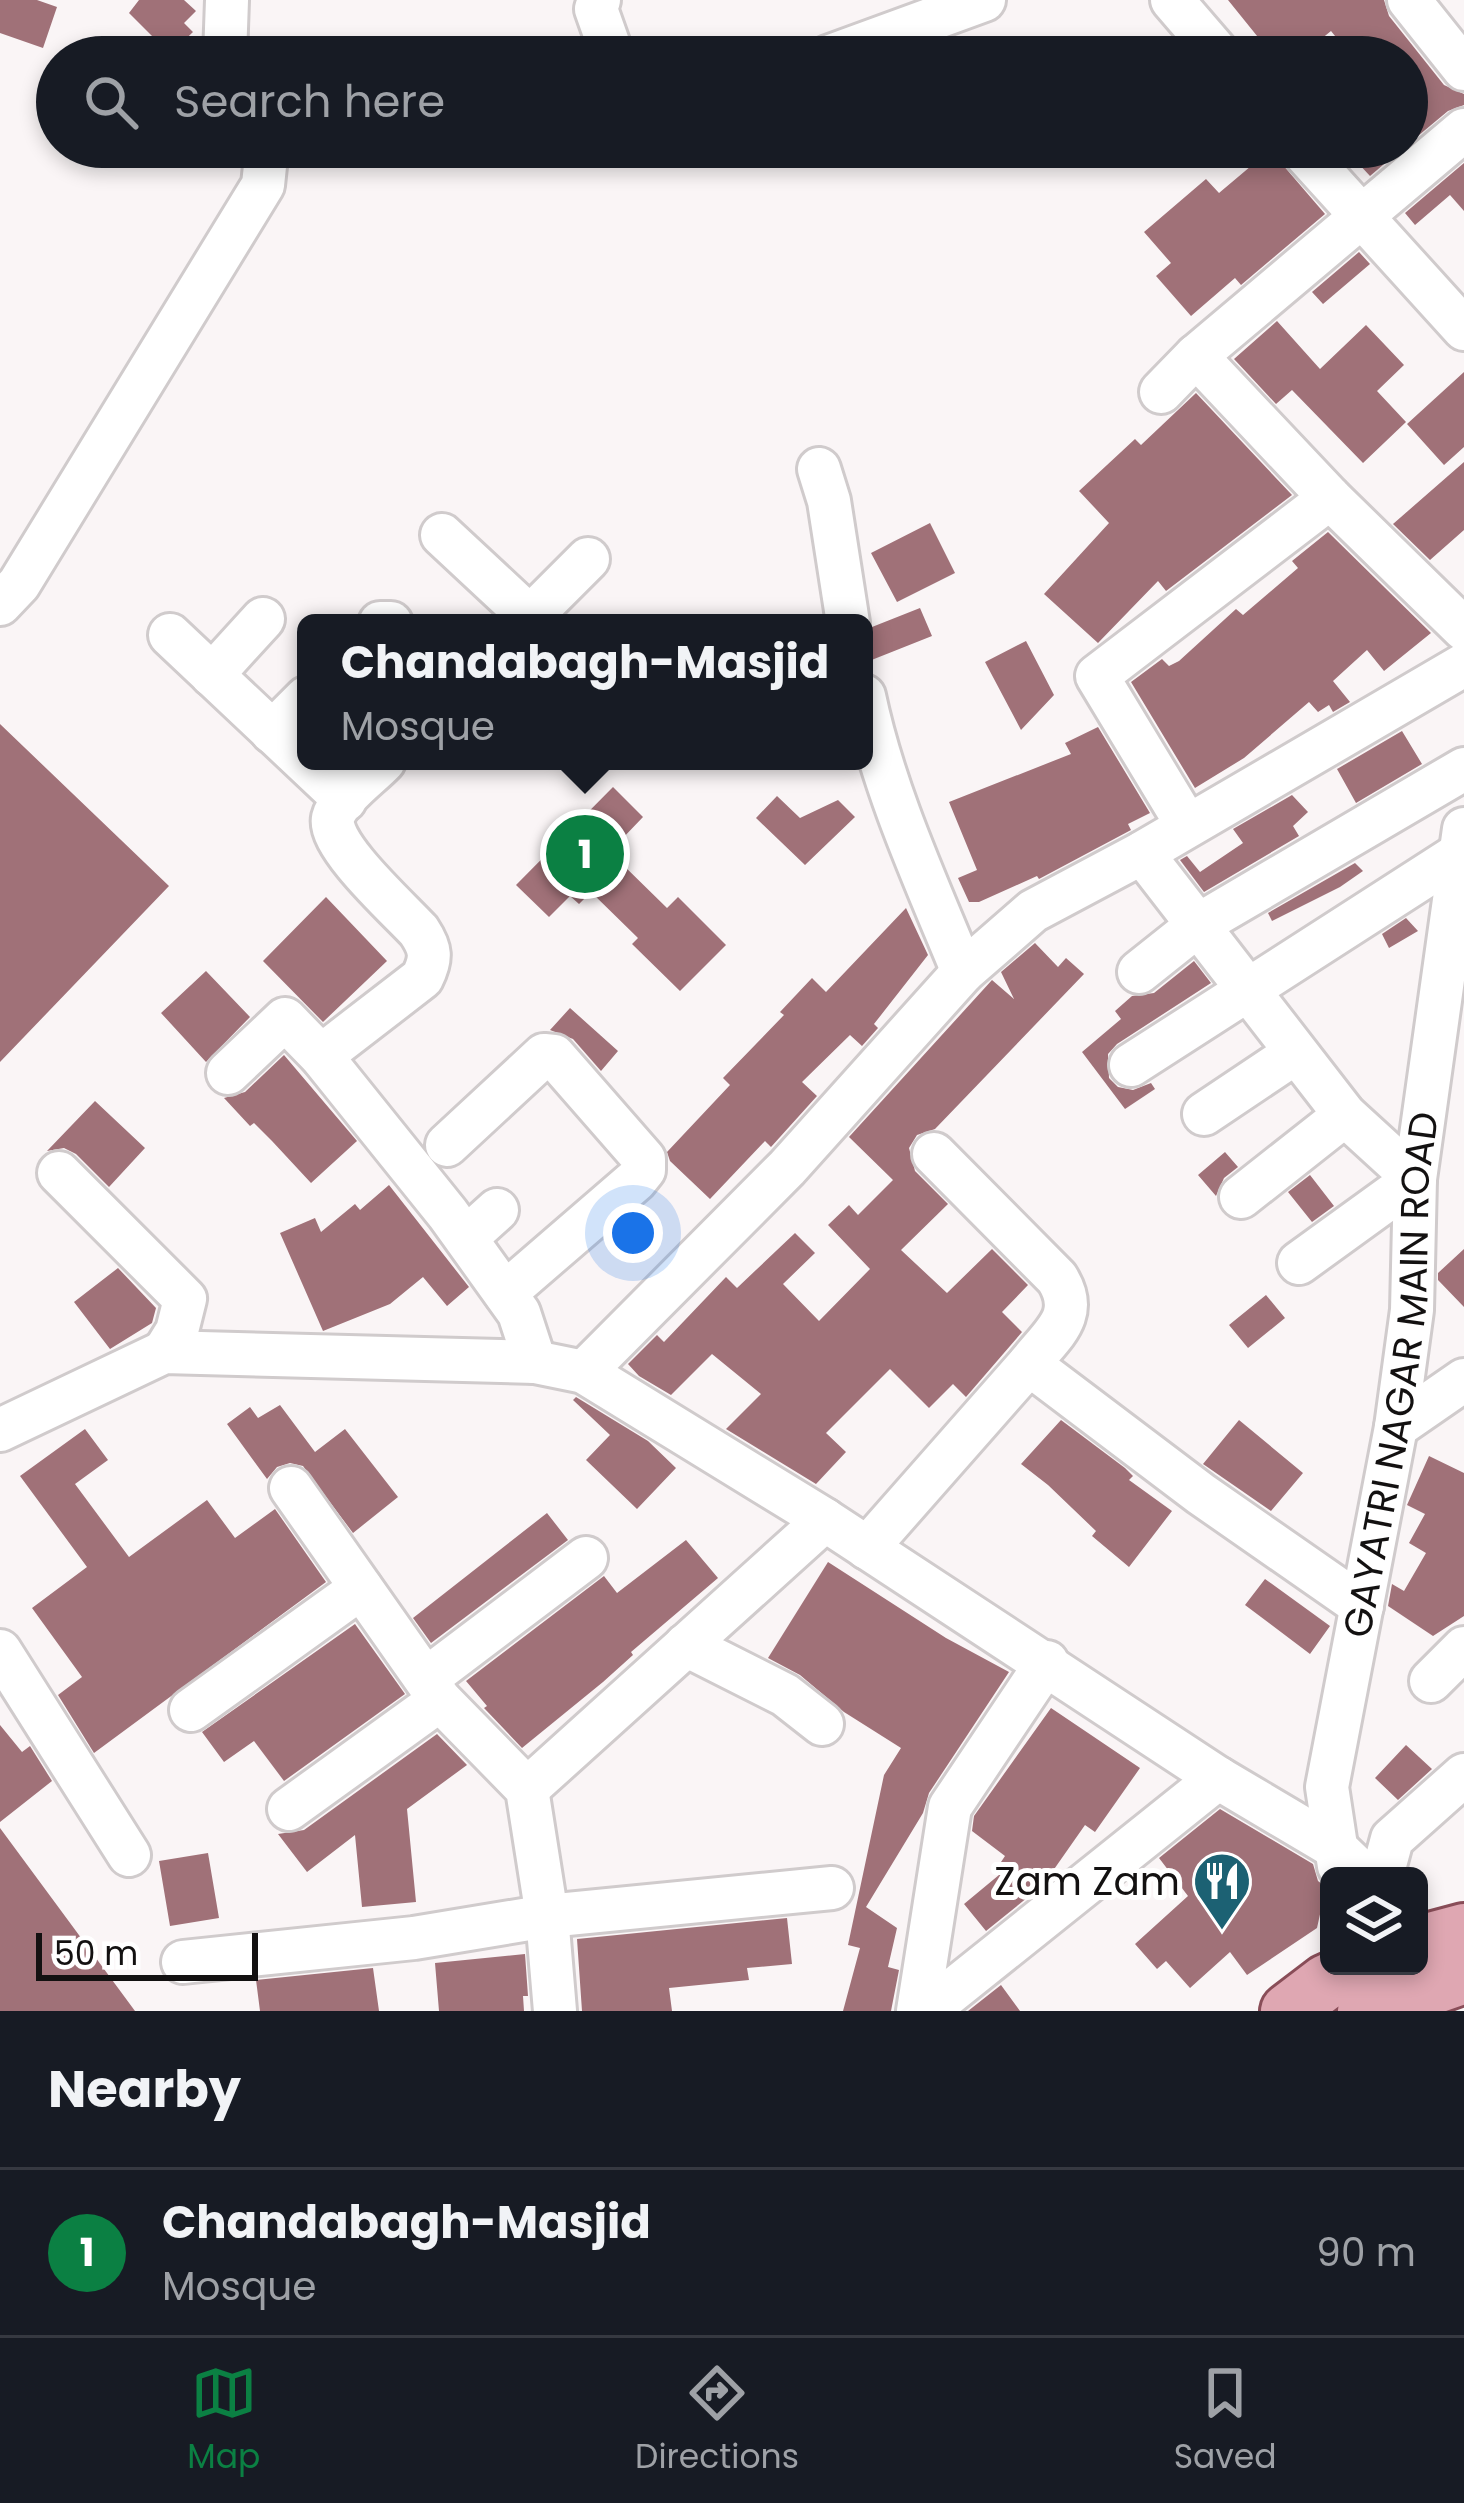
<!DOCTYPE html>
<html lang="en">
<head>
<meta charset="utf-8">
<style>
  body { margin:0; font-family:Poppins,sans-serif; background:#242831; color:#f1f3f6 }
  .controls { position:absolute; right:36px; bottom:36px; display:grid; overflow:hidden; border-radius:18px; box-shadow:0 6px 18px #0003 }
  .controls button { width:108px; height:108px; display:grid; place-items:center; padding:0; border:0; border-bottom:3px solid #363941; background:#171b24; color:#f1f3f6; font:60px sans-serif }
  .scale { position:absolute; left:36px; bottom:30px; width:222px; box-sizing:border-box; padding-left:12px; border:6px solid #131111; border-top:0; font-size:33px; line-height:42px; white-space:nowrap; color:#131111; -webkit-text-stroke:9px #fff; paint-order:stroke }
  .you { position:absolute; left:633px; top:1233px; width:42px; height:42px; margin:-30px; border:9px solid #fff; border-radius:50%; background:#1a73e8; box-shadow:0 0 0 18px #1a73e833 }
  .badge { display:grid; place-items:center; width:78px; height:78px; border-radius:50%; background:#0b8043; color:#fff; font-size:39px; font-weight:700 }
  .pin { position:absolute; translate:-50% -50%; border:6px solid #fff; box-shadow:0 3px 12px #0006 }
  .popup { position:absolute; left:297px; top:614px; width:576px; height:156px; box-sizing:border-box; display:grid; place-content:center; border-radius:18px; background:#171b24; filter:drop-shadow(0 3px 9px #0005); font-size:39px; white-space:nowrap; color:#9ea1a6 }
  .popup b { font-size:45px; color:#f1f3f6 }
  .popup::after { content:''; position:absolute; left:50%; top:100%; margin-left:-24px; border:24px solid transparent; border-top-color:#171b24 }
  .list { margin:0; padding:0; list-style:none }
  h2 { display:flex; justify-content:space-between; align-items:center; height:156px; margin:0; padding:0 48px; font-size:51px }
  h2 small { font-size:39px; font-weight:400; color:#9ea1a6 }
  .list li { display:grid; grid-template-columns:78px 1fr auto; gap:36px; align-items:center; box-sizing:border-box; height:168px; padding:0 48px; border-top:3px solid #363941 }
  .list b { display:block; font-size:45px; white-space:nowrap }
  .list p { margin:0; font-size:39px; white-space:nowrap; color:#9ea1a6 }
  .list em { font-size:39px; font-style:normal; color:#9ea1a6 }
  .icon { flex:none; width:66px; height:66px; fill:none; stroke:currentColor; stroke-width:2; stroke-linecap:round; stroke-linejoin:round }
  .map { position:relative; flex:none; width:1464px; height:2011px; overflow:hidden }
  .search { position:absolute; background:#171b24; box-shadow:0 6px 18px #0003; left:36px; right:36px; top:36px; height:132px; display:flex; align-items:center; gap:30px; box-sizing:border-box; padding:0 42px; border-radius:66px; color:#9ea1a6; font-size:45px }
  .sheet { height:324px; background:#171b24 }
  nav { display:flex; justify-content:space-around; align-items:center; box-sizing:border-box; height:168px; border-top:3px solid #363941; background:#171b24; font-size:33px; color:#9ea1a6 }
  nav a { display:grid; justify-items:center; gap:6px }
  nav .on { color:#0b8043 }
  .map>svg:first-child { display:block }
  .building { fill:#a07178 }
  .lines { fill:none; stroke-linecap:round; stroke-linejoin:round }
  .minor-casing { stroke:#d0cbcc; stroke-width:48 }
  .major-casing { stroke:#894d58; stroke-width:60 }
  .minor { stroke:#fff; stroke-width:42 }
  .major { stroke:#dfa7b2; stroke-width:54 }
  .labels { text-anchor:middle; stroke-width:10; stroke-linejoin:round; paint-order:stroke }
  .street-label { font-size:39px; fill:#131111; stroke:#fff }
  .poi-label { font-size:39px; fill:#131111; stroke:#fff; text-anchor:end }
</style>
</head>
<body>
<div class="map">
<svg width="1464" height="2011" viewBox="0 0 1464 2011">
  <rect width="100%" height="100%" fill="#faf5f6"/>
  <path class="building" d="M 0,0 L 37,0 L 57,7 L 43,48 L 0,33 Z
    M 139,0 L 184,0 L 196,11 L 184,23 L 193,32 L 170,54 L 129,13 Z
    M 1228,0 L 1384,0 L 1389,16 L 1444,85 L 1464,94 L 1464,105 L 1448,111 L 1407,145 L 1407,57 L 1352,57 L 1331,31 L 1299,57 L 1274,57 Z
    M 1343,147 L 1404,147 L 1370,176 Z
    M 1270,150 L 1325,214 L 1241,285 L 1235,278 L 1191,316 L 1156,276 L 1171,263 L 1144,232 L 1206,179 L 1219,193 Z
    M 1464,163 L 1464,211 L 1450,195 L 1415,225 L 1405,213 Z
    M 1359,252 L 1370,264 L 1323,304 L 1312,292 Z
    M 1277,321 L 1320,369 L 1366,325 L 1404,365 L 1377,391 L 1406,422 L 1363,463 L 1292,390 L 1276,404 L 1234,359 Z
    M 1464,372 L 1464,447 L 1444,465 L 1407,424 Z
    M 1196,393 L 1292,495 L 1166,591 L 1158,581 L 1098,643 L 1044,594 L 1109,523 L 1079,491 L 1135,439 L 1141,445 Z
    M 1464,462 L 1464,530 L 1430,560 L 1393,524 Z
    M 930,523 L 955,573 L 897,602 L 871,553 Z
    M 1328,532 L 1431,633 L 1384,671 L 1367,650 L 1333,681 L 1350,702 L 1333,712 L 1329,705 L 1318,712 L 1309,702 L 1244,758 L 1195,788 L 1131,682 L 1162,659 L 1169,666 L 1179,661 L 1236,609 L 1243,615 L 1298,568 L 1292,561 Z
    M 920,608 L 932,636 L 864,663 L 864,643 L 872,627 Z
    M 1026,641 L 1054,695 L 1021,730 L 985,662 Z
    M 0,724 L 169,886 L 0,1062 Z
    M 1098,727 L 1150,813 L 1128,824 L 1131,830 L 1039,879 L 1037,876 L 979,902 L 969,902 L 958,878 L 977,870 L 949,802 L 1071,754 L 1065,743 Z
    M 1402,731 L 1422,764 L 1356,803 L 1337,769 Z
    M 613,787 L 643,817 L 620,841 L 628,849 L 618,860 L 667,908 L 678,897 L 726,945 L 680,991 L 632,944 L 638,938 L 591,892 L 579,904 L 570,896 L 549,917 L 516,885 Z
    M 1292,795 L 1308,812 L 1293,826 L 1299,836 L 1204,892 L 1180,860 L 1187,856 L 1200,872 L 1243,843 L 1233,829 Z
    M 777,796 L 800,818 L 838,800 L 855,817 L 805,865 L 756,818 Z
    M 1355,863 L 1363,871 L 1340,887 L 1272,921 L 1268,913 Z
    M 326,897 L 387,961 L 323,1022 L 263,961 Z
    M 906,908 L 928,955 L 874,1024 L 878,1028 L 862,1046 L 850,1035 L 802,1082 L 817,1096 L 771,1147 L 765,1141 L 710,1199 L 670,1161 L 667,1152 L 730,1085 L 723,1078 L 784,1015 L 780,1012 L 812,978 L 826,992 Z
    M 1406,918 L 1418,931 L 1389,948 L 1382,934 Z
    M 1035,943 L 1058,967 L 1066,958 L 1084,974 L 935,1129 L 917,1135 L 909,1148 L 915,1171 L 948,1204 L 901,1250 L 947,1293 L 992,1249 L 1028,1285 L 1002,1312 L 1022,1332 L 966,1397 L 953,1384 L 929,1408 L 890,1369 L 826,1433 L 846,1452 L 816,1484 L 726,1429 L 761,1394 L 712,1354 L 671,1395 L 639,1376 L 628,1364 L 657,1335 L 664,1342 L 726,1277 L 737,1288 L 795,1233 L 815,1253 L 783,1284 L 819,1321 L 870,1269 L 828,1225 L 849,1205 L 858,1215 L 893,1180 L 849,1137 L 992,980 L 1014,999 L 1001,972 Z
    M 1194,961 L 1211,983 L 1117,1044 L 1108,1054 L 1109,1078 L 1118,1087 L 1133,1090 L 1151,1083 L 1155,1089 L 1125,1109 L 1082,1052 L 1121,1019 L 1115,1011 L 1132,996 L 1154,993 Z
    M 206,971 L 250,1017 L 206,1062 L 161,1013 Z
    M 570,1008 L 618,1051 L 601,1071 L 573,1039 L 550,1030 Z
    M 284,1055 L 357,1141 L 311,1183 L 272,1141 L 254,1123 L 250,1126 L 224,1098 L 245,1092 Z
    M 95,1101 L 145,1148 L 109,1187 L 76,1154 L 64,1148 L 47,1151 Z
    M 1225,1152 L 1238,1167 L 1224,1178 L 1216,1196 L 1198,1175 Z
    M 1310,1175 L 1334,1206 L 1312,1222 L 1288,1192 Z
    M 389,1185 L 469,1287 L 447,1306 L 423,1277 L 390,1304 L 323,1331 L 280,1233 L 315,1218 L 321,1232 L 355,1204 L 360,1210 Z
    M 1464,1249 L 1464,1307 L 1438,1280 L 1438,1273 Z
    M 118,1268 L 156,1308 L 152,1323 L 110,1349 L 74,1302 Z
    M 1266,1295 L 1285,1318 L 1248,1348 L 1229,1325 Z
    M 576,1397 L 648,1441 L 676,1468 L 637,1509 L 586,1460 L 610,1435 L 573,1400 Z
    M 280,1405 L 315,1452 L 345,1429 L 398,1497 L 353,1533 L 303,1466 L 290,1463 L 277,1467 L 267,1479 L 227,1424 L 250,1407 L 258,1418 Z
    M 1061,1420 L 1125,1468 L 1133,1476 L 1129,1480 L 1172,1511 L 1129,1567 L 1092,1536 L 1096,1531 L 1048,1485 L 1021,1464 Z
    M 1239,1420 L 1303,1473 L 1271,1511 L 1203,1464 Z
    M 85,1429 L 108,1460 L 75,1484 L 129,1557 L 207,1500 L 235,1538 L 275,1509 L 326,1582 L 94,1753 L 58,1695 L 82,1677 L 32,1608 L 87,1567 L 20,1476 Z
    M 1429,1456 L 1464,1473 L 1464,1616 L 1433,1636 L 1388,1606 L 1392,1584 L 1404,1591 L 1426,1553 L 1409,1543 L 1425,1514 L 1407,1505 Z
    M 547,1513 L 568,1540 L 431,1643 L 413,1618 Z
    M 686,1540 L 718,1578 L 631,1652 L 633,1655 L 603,1682 L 522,1748 L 484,1708 L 487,1706 L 466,1681 L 604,1576 L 617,1593 Z
    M 828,1562 L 946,1638 L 1009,1672 L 929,1793 L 923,1813 L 866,1907 L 897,1928 L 888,1967 L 899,1970 L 891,2011 L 843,2011 L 860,1948 L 848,1945 L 884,1775 L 901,1748 L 844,1712 L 800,1675 L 768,1658 Z
    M 1265,1579 L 1330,1626 L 1310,1654 L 1245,1605 Z
    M 355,1624 L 405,1694 L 284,1781 L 254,1741 L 224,1762 L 202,1732 Z
    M 1051,1708 L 1140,1768 L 1095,1832 L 1085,1825 L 1043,1885 L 986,1931 L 964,1904 L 1005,1870 L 999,1865 L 1005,1856 L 972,1831 L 974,1816 Z
    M 0,1725 L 22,1752 L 30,1746 L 52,1781 L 0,1822 Z
    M 437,1734 L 467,1765 L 407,1809 L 416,1902 L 362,1907 L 355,1835 L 307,1872 L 278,1834 L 304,1830 Z
    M 1406,1745 L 1432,1769 L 1398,1800 L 1375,1778 Z
    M 1220,1809 L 1313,1864 L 1318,1881 L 1326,1887 L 1317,1928 L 1247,1975 L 1230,1952 L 1190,1988 L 1166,1961 L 1157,1969 L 1135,1944 L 1188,1896 L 1159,1858 Z
    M 0,1828 L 135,2011 L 0,2011 Z
    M 208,1853 L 219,1918 L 170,1926 L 159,1861 Z
    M 787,1918 L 792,1964 L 747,1968 L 749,1980 L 669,1988 L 672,2011 L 582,2011 L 577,1939 Z
    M 525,1954 L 528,1996 L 523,1996 L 524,2011 L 439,2011 L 435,1963 Z
    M 373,1968 L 379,2011 L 260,2011 L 256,1980 Z
    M 1001,1985 L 1020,2011 L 968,2011 Z"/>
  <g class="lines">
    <g class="minor-casing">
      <g id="minor">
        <path d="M 599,0 L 596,9 L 613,57"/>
        <path d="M 1172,0 L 1221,57"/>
        <path d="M 1409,0 L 1464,69"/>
        <path d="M 225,57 L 227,0"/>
        <path d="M 828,57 L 984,0"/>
        <path d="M 1299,147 L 1464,329"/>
        <path d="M 1196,356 L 1330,498 L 1464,629"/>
        <path d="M 1161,392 L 1196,356 L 1464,130"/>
        <path d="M 819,469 L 829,501 L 848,623"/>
        <path d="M 442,535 L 530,617"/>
        <path d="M 0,604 L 19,584 L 263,185 L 267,147"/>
        <path d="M 380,623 L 391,623"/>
        <path d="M 524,623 L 588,559"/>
        <path d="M 170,635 L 345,800"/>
        <path d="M 212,675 L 263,619"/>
        <path d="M 864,696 C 884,791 926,882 963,972"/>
        <path d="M 272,732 L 306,698"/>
        <path d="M 1187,825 L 1097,676 L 1330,498"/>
        <path d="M 1142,853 L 1345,1115 L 1415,1179 L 1299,1263"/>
        <path d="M 1139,972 L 1198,925 L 1464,769"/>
        <path d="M 321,1056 L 422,978 C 432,958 431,949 419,931 C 399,909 327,845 333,818 C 338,798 370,776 384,761"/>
        <path d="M 1131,1065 L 1461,853"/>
        <path d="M 228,1073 L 285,1019 L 321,1056 L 448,1214 L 519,1313 L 535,1362"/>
        <path d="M 1204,1114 L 1295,1053"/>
        <path d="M 447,1145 L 544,1055 L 554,1056 L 644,1159 L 644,1170 L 636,1180 L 505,1293"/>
        <path d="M 934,1154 L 1057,1278 C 1081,1316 1052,1334 1029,1364"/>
        <path d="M 59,1173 L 185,1299 L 177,1331 L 164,1352"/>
        <path d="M 1241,1197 L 1345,1115"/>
        <path d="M 466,1238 L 497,1210"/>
        <path d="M 584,1372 L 787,1168 L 963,972 L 1033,911 L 1142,853 L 1464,665"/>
        <path d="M 1396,1427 L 1464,1380"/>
        <path d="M 0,1430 L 164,1352 L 535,1362 L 584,1372 L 825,1520 L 1218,1778 L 1336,1848 L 1365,1876"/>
        <path d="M 291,1488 L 440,1700 L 527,1789 L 547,1916 L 555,2011"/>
        <path d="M 867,1548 L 1029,1364 L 1201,1494 L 1362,1606"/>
        <path d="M 686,1645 L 785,1695 L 822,1724"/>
        <path d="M 0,1651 L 129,1855"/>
        <path d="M 426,1679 L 586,1558"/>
        <path d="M 1431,1681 L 1464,1648"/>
        <path d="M 191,1710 L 361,1588"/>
        <path d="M 527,1789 L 825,1520"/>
        <path d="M 289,1809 L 440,1700"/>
        <path id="s1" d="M 1339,1866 L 1327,1787 L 1396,1427 L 1412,1310 L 1415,1179 L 1464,829"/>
        <path d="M 1382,1876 L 1392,1839 L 1464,1775"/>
        <path d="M 183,1962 L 414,1938 L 547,1916 L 832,1888"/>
        <path d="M 918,2011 L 950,1807 L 1047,1662"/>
        <path d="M 927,2011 L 1218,1778"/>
      </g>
    </g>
    <g class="major-casing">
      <path id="major" d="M 1419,1943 L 1464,1931
        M 1288,2011 L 1326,1982 L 1361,1966
        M 1365,2011 L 1464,1976"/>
    </g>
    <use href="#minor" class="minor"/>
    <use href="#major" class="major"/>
  </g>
  <defs>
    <g id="restaurant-pin" transform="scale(3)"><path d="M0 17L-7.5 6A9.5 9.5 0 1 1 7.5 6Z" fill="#1c6173" stroke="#fff"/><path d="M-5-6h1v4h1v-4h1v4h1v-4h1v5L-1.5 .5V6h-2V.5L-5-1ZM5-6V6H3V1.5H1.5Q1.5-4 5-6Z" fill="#fff"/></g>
  </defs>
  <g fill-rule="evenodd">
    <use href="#restaurant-pin" x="1222" y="1881"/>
  </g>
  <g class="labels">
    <g class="street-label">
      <text dy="14" stroke="none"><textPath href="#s1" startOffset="498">GAYATRI NAGAR MAIN ROAD</textPath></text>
    </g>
    <g class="poi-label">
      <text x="1180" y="1895">Zam Zam</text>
    </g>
  </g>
</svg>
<div class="controls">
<button><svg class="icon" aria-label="layers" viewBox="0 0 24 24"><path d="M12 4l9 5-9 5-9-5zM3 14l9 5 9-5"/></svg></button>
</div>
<div class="scale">50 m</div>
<div class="you"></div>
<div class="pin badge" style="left:585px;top:854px">1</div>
<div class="popup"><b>Chandabagh-Masjid</b>Mosque</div>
<div class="search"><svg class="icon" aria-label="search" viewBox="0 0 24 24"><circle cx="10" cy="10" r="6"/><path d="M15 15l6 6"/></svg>Search here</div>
</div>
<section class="sheet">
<h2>Nearby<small></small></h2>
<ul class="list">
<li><span class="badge">1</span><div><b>Chandabagh-Masjid</b><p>Mosque</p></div><em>90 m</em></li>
</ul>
</section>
<nav>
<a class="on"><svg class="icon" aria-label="map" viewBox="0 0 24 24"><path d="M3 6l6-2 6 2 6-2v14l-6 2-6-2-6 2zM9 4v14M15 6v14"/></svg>Map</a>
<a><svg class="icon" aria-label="directions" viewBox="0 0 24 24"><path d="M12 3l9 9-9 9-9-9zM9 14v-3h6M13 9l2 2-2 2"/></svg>Directions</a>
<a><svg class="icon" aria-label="saved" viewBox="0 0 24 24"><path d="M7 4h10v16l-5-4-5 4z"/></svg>Saved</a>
</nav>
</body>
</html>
